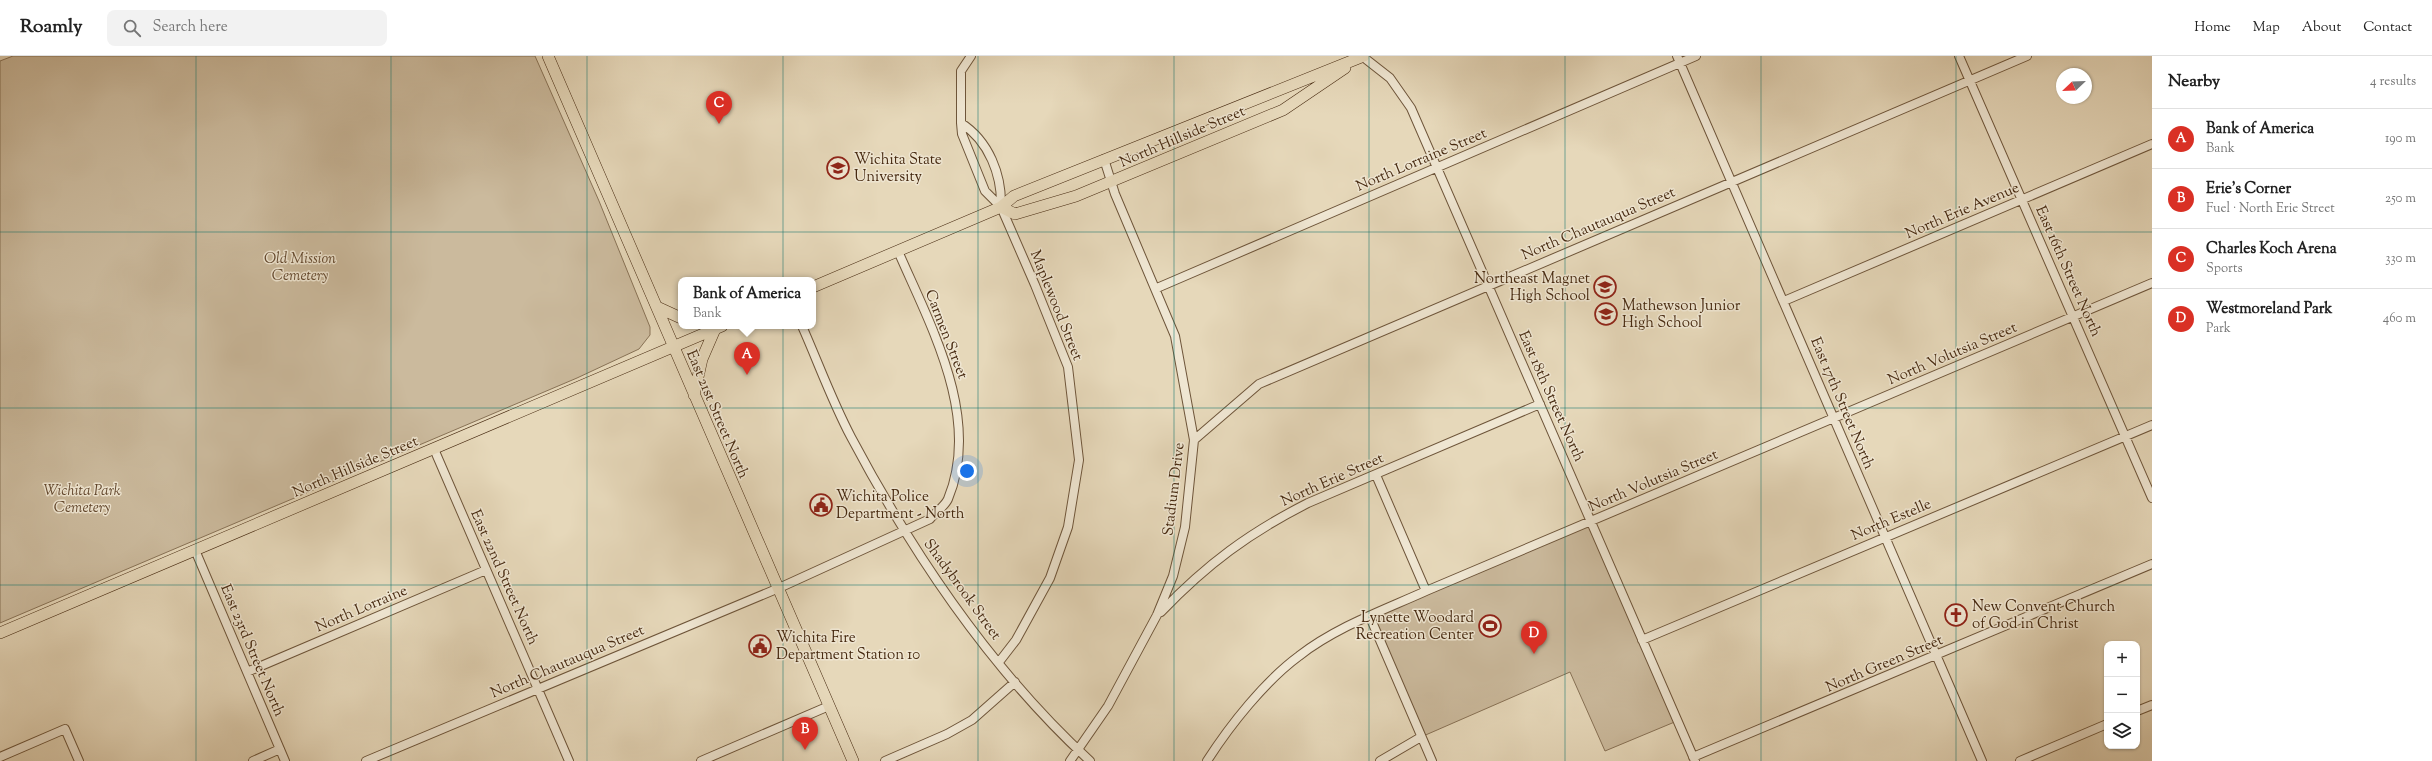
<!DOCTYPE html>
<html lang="en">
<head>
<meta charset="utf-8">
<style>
  body { margin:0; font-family:"Sorts Mill Goudy",serif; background:#f2f2f2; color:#222 }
  .controls { position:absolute; right:12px; bottom:12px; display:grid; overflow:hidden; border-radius:8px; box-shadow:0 1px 3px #0004 }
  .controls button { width:36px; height:36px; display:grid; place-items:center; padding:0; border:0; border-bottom:1px solid #e0e0e0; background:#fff; color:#222; font:20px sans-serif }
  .compass { position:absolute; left:2056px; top:12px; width:36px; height:36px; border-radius:50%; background:#fff; box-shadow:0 1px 3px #0004; rotate:247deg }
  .you { position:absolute; left:967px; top:415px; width:14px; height:14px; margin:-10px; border:3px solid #fff; border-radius:50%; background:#1a73e8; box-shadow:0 0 0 6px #1a73e833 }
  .badge { display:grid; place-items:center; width:26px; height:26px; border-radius:50%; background:#d93025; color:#fff; font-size:13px; font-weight:700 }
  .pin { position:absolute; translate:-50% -33px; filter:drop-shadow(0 1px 2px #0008) }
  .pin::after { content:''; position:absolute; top:21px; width:14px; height:12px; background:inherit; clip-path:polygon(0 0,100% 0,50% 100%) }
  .popup { position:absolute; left:678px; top:221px; width:138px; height:52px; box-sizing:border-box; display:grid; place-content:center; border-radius:8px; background:#fff; filter:drop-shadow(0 1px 3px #0005); font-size:13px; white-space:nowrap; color:#767676 }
  .popup b { font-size:15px; color:#222 }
  .popup::after { content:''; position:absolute; left:50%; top:100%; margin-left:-8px; border:8px solid transparent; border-top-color:#fff }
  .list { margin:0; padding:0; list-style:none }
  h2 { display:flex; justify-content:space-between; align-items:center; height:52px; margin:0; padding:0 16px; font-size:17px }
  h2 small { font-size:13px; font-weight:400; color:#767676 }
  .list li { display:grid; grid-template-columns:26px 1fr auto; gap:12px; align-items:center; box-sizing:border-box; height:60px; padding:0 16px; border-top:1px solid #e0e0e0 }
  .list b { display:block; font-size:15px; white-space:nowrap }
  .list p { margin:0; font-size:13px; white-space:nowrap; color:#767676 }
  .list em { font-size:13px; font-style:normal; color:#767676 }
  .icon { flex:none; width:22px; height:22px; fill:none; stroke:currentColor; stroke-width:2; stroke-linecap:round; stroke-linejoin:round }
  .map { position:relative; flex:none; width:2152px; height:705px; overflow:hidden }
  header { display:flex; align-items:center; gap:24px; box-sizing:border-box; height:56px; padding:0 20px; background:#fff; border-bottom:1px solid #e0e0e0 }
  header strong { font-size:19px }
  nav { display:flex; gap:22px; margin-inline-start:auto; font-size:14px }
  .search { width:280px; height:36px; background:#f2f2f2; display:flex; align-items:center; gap:10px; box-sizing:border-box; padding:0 14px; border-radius:8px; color:#767676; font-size:15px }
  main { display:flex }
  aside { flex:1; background:#fff }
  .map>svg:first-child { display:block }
  .green { fill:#cbba9d; stroke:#887256 }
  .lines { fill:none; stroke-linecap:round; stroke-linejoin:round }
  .minor-casing { stroke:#6e553a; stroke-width:10 }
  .major-casing { stroke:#462910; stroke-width:12 }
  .minor { stroke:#efe6d2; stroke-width:8 }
  .major { stroke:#e6d8ba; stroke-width:11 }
  .grid { fill:none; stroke:#0f766e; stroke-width:1; stroke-opacity:0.55 }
  .labels { text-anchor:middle; stroke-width:3; stroke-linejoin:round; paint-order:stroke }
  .street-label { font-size:15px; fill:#462910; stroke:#efe6d2 }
  .poi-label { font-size:15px; fill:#462910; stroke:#efe6d2; text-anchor:start }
  .park-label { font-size:15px; font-style:italic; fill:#61462c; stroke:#efe6d2 }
</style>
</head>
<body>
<header>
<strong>Roamly</strong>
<div class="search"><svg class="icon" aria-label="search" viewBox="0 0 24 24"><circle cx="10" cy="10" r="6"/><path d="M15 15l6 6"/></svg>Search here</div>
<nav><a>Home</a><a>Map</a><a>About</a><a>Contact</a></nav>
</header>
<main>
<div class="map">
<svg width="2152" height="705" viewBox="0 0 2152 705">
  <rect width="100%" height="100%" fill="#e6d8ba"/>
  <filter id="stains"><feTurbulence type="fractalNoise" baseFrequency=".005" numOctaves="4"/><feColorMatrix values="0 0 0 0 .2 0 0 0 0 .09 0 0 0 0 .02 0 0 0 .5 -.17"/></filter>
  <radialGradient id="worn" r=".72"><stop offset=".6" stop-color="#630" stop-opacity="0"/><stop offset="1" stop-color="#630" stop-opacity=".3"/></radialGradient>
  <path class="green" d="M 13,0 L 535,0 L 599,145 L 650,271 L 650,279 L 639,293 L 577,322 L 0,567 L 0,5 Z
    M 1591,465 L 1677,665 L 1605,695 L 1570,616 L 1421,681 L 1370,561 Z"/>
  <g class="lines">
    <g class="minor-casing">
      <path id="minor" d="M 1362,0 L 1390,22 L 1411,52 L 1695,705
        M 1677,0 L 1982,705
        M 1959,0 L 2152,442
        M 961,67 L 961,15 L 971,0
        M 1157,232 L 1696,0
        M 1784,245 L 2152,88
        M 802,270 C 818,306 832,345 851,381 C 913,498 991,614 1090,705
        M 1194,384 L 1259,328 L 2027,0
        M 434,393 L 569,705
        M 1376,419 L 1426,535
        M 195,494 L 285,705
        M 1161,556 C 1207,508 1249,477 1308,447 L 1540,348
        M 1370,561 L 1432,705
        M 1642,584 L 2152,369
        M 999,606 L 1016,584 L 1050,522 L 1068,471 L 1079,404 L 1068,311 L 1035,229 L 1001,151 L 985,135 L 962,78 L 961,67 C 989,85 1002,119 1001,151
        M 247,616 L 486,514
        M 2137,655 L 2152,649
        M 0,701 L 65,673 L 79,705
        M 1693,701 L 2152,508
        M 253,705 L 280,693
        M 366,705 L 779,532 L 930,463 C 935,457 945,450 948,443 C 982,361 930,269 898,195
        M 701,705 L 829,650
        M 885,705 L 947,678 L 972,664 L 1015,626
        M 1070,705 L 1108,650 L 1157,559 L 1173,520 L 1185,471 L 1194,384 L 1175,280 L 1115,138 L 1104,103
        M 1207,705 C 1230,669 1265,625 1299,600 C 1336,571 1384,554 1426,535 L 2152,227
        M 1380,705 L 1421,681
        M 2020,705 L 2107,668"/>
    </g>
    <g class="major-casing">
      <path id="major" d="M 548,0 L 853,705
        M 1001,151 L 1015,158 L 1076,140 L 1283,54 L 1345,12
        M 813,231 L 1001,151 L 1014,140 L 1364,0
        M 657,251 L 681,262
        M 694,339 L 702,303 L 715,273
        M 0,577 L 722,270"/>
    </g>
    <use href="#minor" class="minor"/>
    <use href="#major" class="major"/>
  </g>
  <path class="grid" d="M 196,0 L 196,705M 391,0 L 391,705M 587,0 L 587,705M 783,0 L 783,705M 978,0 L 978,705M 1174,0 L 1174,705M 1369,0 L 1369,705M 1565,0 L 1565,705M 1761,0 L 1761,705M 1956,0 L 1956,705M 0,176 L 2152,176M 0,352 L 2152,352M 0,529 L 2152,529"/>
  <defs>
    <g id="university-ring" transform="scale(1.15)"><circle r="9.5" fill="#efe6d2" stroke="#8f2418" stroke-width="1.5"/><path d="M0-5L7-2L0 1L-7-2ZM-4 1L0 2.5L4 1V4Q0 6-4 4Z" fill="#8f2418"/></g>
    <g id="school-ring" transform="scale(1.15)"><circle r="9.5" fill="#efe6d2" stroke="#8f2418" stroke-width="1.5"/><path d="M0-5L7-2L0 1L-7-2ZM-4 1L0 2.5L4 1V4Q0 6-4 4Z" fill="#8f2418"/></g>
    <g id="civic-ring" transform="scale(1.15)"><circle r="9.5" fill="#efe6d2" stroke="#8f2418" stroke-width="1.5"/><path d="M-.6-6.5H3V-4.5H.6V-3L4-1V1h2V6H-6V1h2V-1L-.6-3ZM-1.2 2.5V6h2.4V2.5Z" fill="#8f2418"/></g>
    <g id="church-ring" transform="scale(1.15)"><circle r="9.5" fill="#efe6d2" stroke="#8f2418" stroke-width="1.5"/><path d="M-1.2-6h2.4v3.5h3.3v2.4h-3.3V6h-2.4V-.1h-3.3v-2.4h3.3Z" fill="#8f2418"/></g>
    <g id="stadium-ring" transform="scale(1.15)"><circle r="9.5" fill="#efe6d2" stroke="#8f2418" stroke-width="1.5"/><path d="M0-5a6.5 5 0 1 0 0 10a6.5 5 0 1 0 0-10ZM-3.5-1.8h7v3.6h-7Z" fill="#8f2418"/></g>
  </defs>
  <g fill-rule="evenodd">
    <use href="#university-ring" x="838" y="112"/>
    <use href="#school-ring" x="1605" y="231"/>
    <use href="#school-ring" x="1606" y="258"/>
    <use href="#civic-ring" x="821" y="449"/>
    <use href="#church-ring" x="1956" y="559"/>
    <use href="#stadium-ring" x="1490" y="570"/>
    <use href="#civic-ring" x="760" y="590"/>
  </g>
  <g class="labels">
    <g class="street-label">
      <text transform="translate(1182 80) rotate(-23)" y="5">North Hillside Street</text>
      <text transform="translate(1421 103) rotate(-23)" y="5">North Lorraine Street</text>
      <text transform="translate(1962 154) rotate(-23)" y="5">North Erie Avenue</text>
      <text transform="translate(1598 167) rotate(-23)" y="5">North Chautauqua Street</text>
      <text transform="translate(2069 215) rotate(66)" y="5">East 16th Street North</text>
      <text transform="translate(1057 249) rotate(68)" y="5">Maplewood Street</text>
      <text transform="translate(947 278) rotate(69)" y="5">Carmen Street</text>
      <text transform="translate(1952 297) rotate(-23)" y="5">North Volutsia Street</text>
      <text transform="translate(1552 340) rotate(66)" y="5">East 18th Street North</text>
      <text transform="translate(1843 347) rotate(67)" y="5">East 17th Street North</text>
      <text transform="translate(718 358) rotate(67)" y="5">East 21st Street North</text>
      <text transform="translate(355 410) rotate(-23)" y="5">North Hillside Street</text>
      <text transform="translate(1332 423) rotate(-24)" y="5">North Erie Street</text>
      <text transform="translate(1653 424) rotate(-23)" y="5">North Volutsia Street</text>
      <text transform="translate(1173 433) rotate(-83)" y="5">Stadium Drive</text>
      <text transform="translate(1891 463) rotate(-23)" y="5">North Estelle</text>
      <text transform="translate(505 521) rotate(66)" y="5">East 22nd Street North</text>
      <text transform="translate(963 533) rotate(54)" y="5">Shadybrook Street</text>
      <text transform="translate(361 552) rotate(-23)" y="5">North Lorraine</text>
      <text transform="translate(253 594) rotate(67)" y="5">East 23rd Street North</text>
      <text transform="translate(567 605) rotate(-23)" y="5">North Chautauqua Street</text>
      <text transform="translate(1884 607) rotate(-23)" y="5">North Green Street</text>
    </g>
    <g class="poi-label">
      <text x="854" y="108">Wichita State<tspan x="854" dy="17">University</tspan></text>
      <text x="1590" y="227" text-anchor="end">Northeast Magnet<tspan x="1590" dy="17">High School</tspan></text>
      <text x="1622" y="254">Mathewson Junior<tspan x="1622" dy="17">High School</tspan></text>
      <text x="836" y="445">Wichita Police<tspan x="836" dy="17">Department - North</tspan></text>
      <text x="1972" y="555">New Convent Church<tspan x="1972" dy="17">of God in Christ</tspan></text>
      <text x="1474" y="566" text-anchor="end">Lynette Woodard<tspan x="1474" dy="17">Recreation Center</tspan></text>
      <text x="776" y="586">Wichita Fire<tspan x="776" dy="17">Department Station 10</tspan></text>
    </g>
    <g class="park-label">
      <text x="300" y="207">Old Mission<tspan x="300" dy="17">Cemetery</tspan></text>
      <text x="82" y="439">Wichita Park<tspan x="82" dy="17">Cemetery</tspan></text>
    </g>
  </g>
  <rect width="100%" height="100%" filter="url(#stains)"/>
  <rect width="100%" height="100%" fill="url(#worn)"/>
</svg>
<div class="controls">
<button>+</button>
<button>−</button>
<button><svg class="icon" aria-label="layers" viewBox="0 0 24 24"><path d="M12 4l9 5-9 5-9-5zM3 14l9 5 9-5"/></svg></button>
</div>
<svg class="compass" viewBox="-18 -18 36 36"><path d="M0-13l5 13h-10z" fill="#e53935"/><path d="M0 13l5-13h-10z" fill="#767676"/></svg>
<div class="you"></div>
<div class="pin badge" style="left:747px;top:319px">A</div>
<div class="popup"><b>Bank of America</b>Bank</div>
<div class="pin badge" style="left:805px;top:694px">B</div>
<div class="pin badge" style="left:719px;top:68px">C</div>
<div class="pin badge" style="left:1534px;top:598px">D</div>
</div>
<aside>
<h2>Nearby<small>4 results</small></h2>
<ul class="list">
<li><span class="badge">A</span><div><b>Bank of America</b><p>Bank</p></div><em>190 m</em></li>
<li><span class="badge">B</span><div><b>Erie's Corner</b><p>Fuel · North Erie Street</p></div><em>250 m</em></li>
<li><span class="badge">C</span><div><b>Charles Koch Arena</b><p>Sports</p></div><em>330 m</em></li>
<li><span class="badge">D</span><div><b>Westmoreland Park</b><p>Park</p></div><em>460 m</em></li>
</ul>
</aside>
</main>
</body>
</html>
